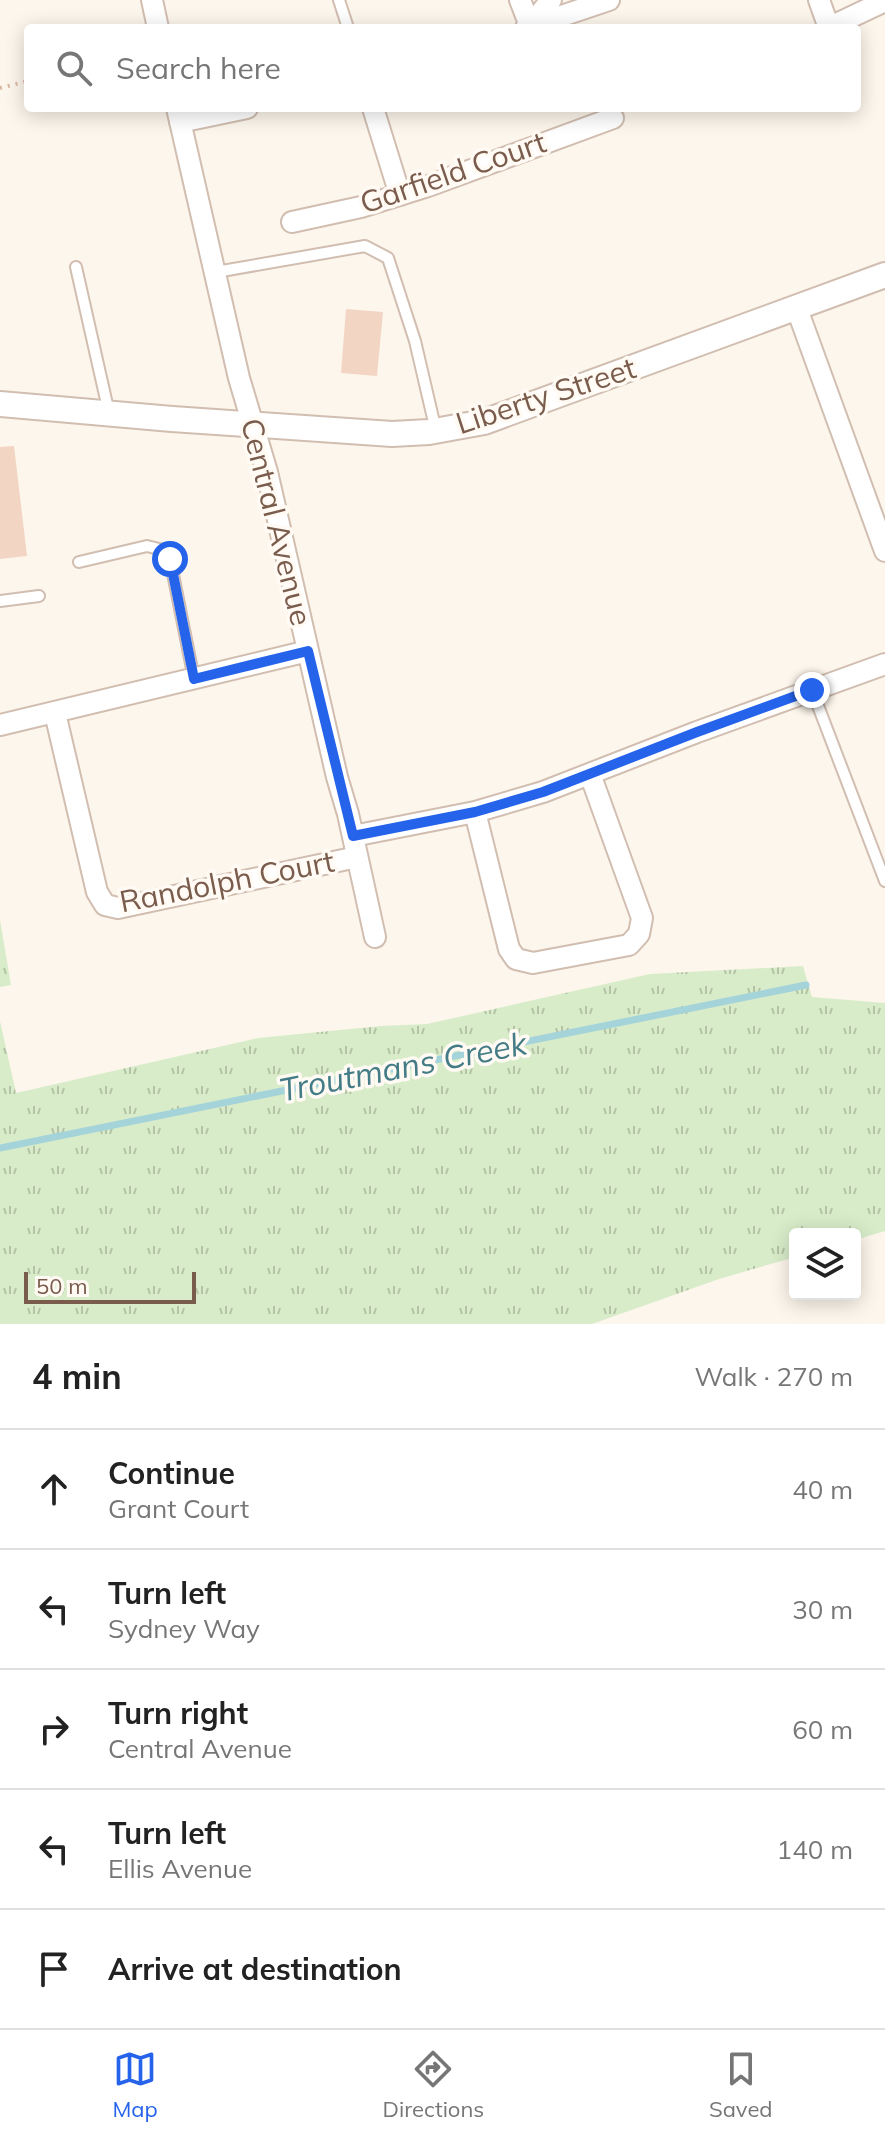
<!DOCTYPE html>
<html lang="en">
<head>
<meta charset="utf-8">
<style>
  body { margin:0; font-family:Mulish,sans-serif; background:#f6f6f6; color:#222 }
  .controls { position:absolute; right:24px; bottom:24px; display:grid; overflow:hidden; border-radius:8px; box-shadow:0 4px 20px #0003 }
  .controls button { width:72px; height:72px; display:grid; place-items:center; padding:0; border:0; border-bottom:2px solid #e0e0e0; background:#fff; color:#222; font:40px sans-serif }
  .scale { position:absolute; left:24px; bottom:20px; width:172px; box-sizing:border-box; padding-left:8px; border:4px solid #7a5c4d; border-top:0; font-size:22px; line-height:28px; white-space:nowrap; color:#7a5c4d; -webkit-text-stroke:6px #fffaf3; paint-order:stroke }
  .stop { position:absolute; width:24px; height:24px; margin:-18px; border:6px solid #2563eb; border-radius:50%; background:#fff }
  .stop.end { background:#2563eb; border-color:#fff; box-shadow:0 2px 8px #0008 }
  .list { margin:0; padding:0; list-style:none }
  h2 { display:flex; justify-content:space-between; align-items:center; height:104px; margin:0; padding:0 32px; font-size:34px }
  h2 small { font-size:26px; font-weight:400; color:#767676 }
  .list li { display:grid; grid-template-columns:52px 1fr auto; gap:24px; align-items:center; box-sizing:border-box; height:120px; padding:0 32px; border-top:2px solid #e0e0e0 }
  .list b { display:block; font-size:30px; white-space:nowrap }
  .list p { margin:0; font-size:26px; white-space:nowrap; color:#767676 }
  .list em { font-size:26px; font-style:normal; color:#767676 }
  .icon { flex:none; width:44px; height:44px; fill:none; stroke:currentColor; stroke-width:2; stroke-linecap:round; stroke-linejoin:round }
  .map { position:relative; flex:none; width:885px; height:1324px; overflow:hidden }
  .search { position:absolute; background:#fff; box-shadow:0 4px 20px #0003; left:24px; right:24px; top:24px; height:88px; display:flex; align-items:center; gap:20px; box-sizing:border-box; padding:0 28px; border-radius:8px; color:#767676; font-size:30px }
  .sheet { height:704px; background:#fff }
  nav { display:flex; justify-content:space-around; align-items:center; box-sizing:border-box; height:112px; border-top:2px solid #e0e0e0; background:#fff; font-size:22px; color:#767676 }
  nav a { display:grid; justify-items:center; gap:4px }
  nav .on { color:#2563eb }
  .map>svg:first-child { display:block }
  .grass { fill:url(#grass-tufts) }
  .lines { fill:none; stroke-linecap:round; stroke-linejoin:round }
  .stream { stroke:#a5d3da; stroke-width:7 }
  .building { fill:#f3d5c3 }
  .service-casing { stroke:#d1beb0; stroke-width:14 }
  .minor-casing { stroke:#d1beb0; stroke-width:24 }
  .tertiary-casing { stroke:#d1beb0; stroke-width:28 }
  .path { stroke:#d9b8a5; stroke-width:4; stroke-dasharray:2 6; stroke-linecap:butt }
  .service { stroke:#fff; stroke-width:10 }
  .minor { stroke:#fff; stroke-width:20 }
  .tertiary { stroke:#fff; stroke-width:24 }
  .route { stroke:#2563eb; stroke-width:10 }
  .labels { text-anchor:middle; stroke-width:7; stroke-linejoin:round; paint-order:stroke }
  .street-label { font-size:30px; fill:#7a5c4d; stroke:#fffaf3 }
  .water-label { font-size:32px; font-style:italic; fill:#437c86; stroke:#fffaf3 }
</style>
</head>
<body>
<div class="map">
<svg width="885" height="1324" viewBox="0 0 885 1324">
  <defs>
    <pattern id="grass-tufts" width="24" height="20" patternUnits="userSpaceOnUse" patternTransform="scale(2)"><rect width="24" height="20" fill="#d8ecc9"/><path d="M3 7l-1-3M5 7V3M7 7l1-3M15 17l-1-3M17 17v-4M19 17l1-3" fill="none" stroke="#b4c2a5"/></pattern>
  </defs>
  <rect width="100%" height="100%" fill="#fdf6ec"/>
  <path class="grass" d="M 0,920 L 11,985 L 0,987 Z
    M 803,966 L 812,997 L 885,1003 L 885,1231 L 855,1240 L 855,1234 L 795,1234 L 795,1257 L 719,1279 L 592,1324 L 0,1324 L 0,1021 L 16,1093 L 258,1038 L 381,1026 L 427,1024 L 650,974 Z"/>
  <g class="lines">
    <path class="stream" d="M 0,1148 L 806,985"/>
  </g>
  <path class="building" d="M 346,309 L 383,312 L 377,376 L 341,373 Z
    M 14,446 L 27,556 L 0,559 L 0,447 Z"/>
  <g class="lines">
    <g class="service-casing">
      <path id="service" d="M 339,0 L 348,28
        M 76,267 L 109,413
        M 216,272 L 365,246 L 388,258 L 415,341 L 436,431
        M 79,562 L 147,546 L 163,550 L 170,559 L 194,679
        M 0,601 L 39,596
        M 812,690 L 885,881"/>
    </g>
    <g class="minor-casing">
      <path id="minor" d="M 152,0 L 158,28
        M 520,0 L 530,26
        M 819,0 L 829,28
        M 530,26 L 551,0
        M 526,28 L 609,0
        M 828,28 L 885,1
        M 177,108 L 239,378 L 267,472 L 337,777 L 348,814 L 375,937
        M 373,108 L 400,195
        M 180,122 L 247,108
        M 292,222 L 361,207 L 428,186 L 613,118
        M 797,309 L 885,551
        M 55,713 L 97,892 L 105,905 L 118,908 L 357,857
        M 0,725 L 308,651
        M 475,812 L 509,949 L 516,959 L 533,963 L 629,945 L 639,934 L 642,918 L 590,774
        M 353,836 L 475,812 L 543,792 L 697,732 L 885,664"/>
    </g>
    <g class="tertiary-casing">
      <path id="tertiary" d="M 0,404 L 172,419 L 392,434 L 429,432 L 484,422 L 885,275"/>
    </g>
    <path class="path" d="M 0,88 L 28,81"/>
    <use href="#service" class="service"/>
    <use href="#minor" class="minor"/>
    <use href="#tertiary" class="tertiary"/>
  </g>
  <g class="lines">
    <path class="route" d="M 170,559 L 194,679 L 308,651 L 353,836 L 475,812 L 543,792 L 697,732 L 812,690"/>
  </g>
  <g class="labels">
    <g class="street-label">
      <text transform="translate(453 173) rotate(-19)" y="10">Garfield Court</text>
      <text transform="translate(546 396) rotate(-18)" y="10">Liberty Street</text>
      <text transform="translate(276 522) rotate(76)" y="10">Central Avenue</text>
      <text transform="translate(227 882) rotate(-11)" y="10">Randolph Court</text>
    </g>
    <g class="water-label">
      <text transform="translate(403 1067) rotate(-11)" y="11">Troutmans Creek</text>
    </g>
  </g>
</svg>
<div class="controls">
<button><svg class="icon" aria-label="layers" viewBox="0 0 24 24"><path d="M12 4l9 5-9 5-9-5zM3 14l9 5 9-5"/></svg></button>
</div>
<div class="scale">50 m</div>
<div class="stop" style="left:170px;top:559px"></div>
<div class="stop end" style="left:812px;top:690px"></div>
<div class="search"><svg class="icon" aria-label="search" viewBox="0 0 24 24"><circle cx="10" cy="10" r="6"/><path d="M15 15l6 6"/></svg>Search here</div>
</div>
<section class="sheet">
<h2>4 min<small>Walk · 270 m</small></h2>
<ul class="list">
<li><svg class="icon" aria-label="ahead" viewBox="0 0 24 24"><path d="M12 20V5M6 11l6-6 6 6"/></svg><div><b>Continue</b><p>Grant Court</p></div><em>40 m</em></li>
<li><svg class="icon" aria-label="left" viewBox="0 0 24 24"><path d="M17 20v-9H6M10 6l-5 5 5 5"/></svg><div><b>Turn left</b><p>Sydney Way</p></div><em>30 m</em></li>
<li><svg class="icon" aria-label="right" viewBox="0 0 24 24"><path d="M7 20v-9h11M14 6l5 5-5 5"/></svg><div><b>Turn right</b><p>Central Avenue</p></div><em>60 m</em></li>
<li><svg class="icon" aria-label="left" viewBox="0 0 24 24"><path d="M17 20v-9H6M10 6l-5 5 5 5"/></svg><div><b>Turn left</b><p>Ellis Avenue</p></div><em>140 m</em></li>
<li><svg class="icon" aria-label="arrive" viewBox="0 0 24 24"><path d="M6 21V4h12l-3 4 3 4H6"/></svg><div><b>Arrive at destination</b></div></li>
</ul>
</section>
<nav>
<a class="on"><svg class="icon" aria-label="map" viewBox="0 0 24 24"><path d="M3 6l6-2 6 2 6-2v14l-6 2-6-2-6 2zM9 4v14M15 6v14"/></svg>Map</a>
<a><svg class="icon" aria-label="directions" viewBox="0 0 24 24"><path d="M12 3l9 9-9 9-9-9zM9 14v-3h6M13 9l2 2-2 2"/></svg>Directions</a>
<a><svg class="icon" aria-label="saved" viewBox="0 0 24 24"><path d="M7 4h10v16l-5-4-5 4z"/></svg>Saved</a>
</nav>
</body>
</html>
